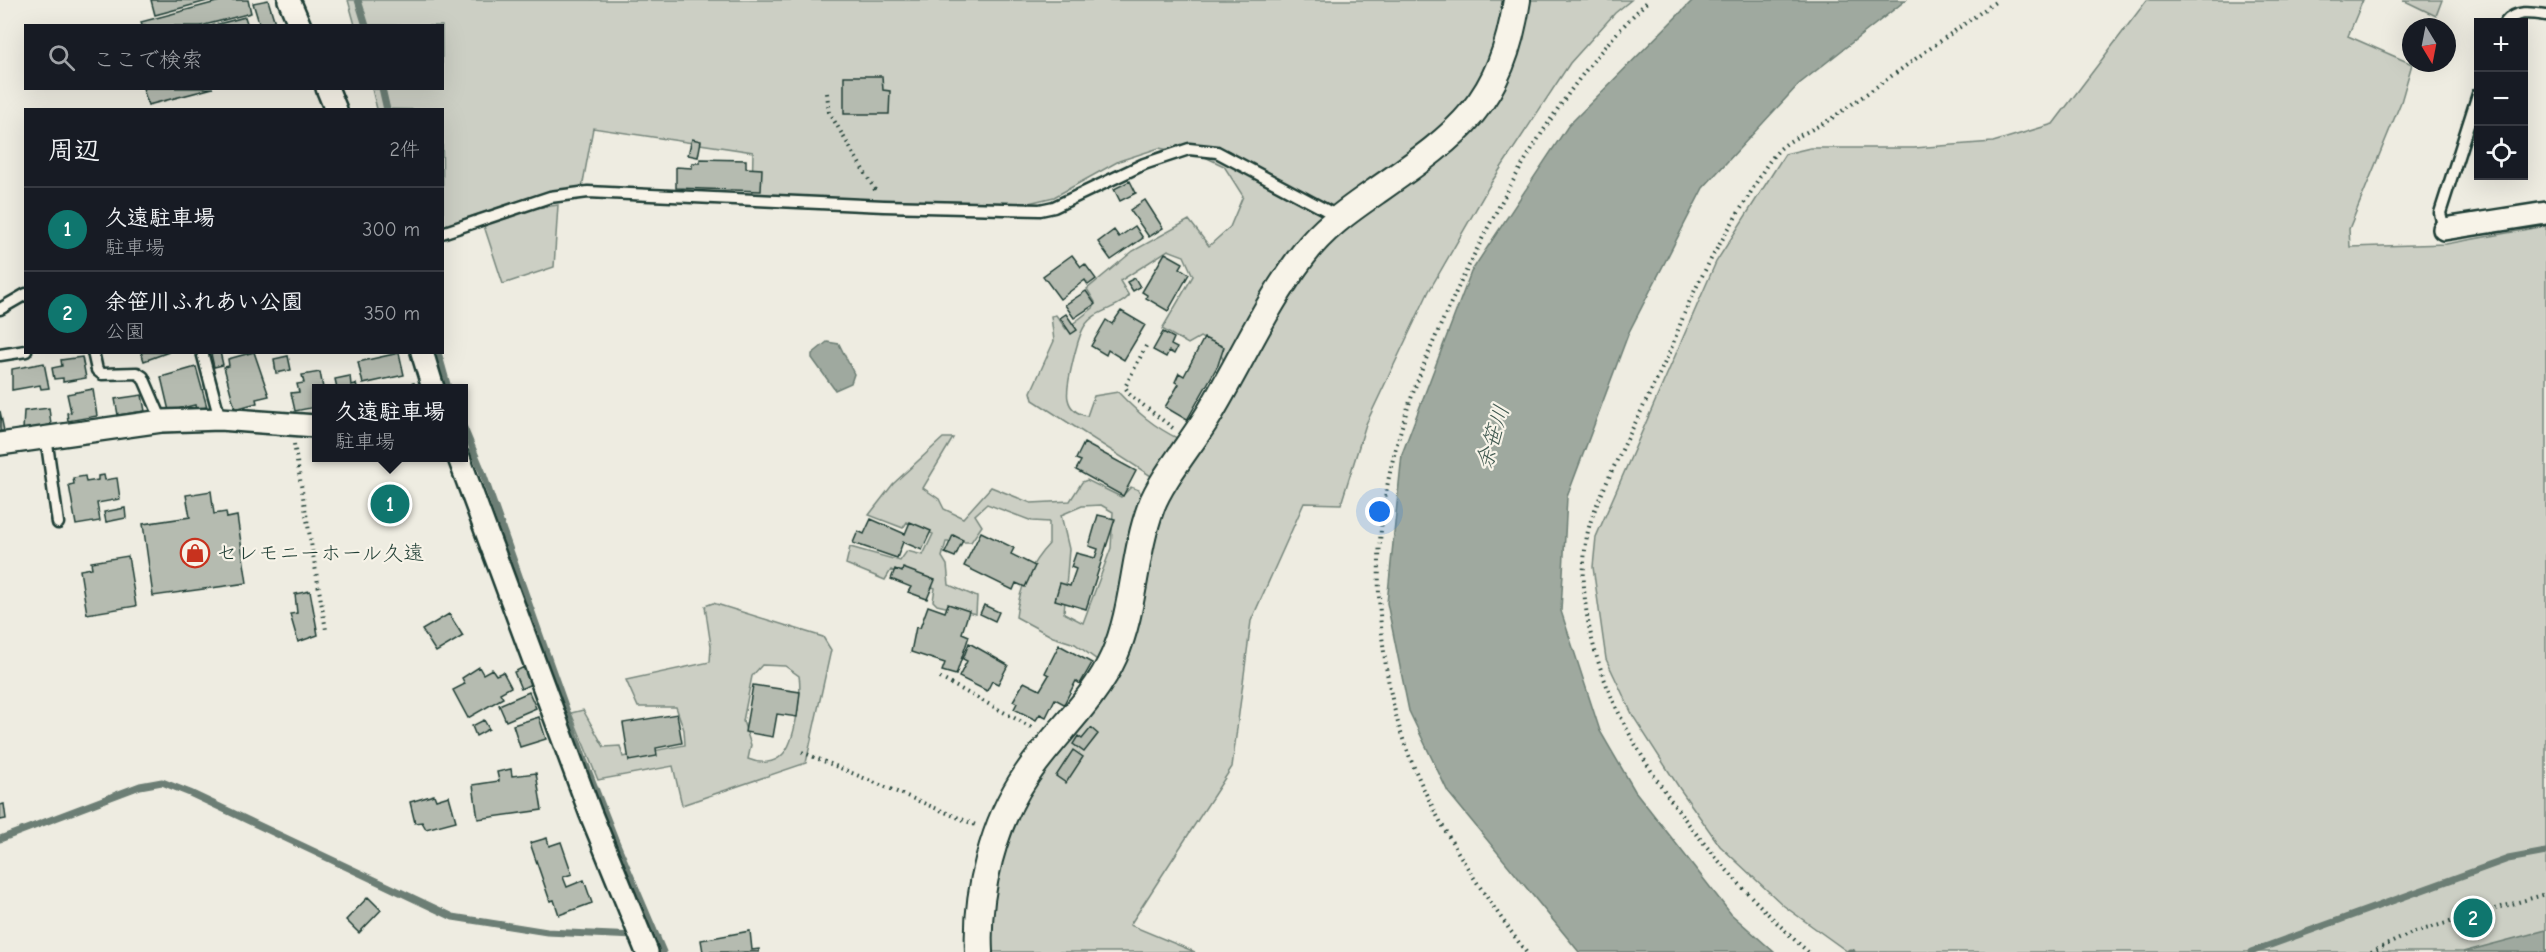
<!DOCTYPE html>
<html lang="ja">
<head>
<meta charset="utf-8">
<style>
  body { margin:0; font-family:"Comic Neue","Klee One",sans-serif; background:#20242c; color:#f1f3f6 }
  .controls { position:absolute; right:18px; top:18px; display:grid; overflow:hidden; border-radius:0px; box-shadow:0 6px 24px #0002 }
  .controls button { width:54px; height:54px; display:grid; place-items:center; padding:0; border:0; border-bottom:2px solid #363941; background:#171b24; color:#f1f3f6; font:30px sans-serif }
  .compass { position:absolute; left:2402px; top:18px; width:54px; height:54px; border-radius:50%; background:#171b24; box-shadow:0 6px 24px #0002; rotate:170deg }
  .you { position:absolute; left:1380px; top:512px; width:21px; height:21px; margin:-15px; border:4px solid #fff; border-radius:50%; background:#1a73e8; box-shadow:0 0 0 9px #1a73e833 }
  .badge { display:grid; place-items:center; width:39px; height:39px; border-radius:50%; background:#0f766e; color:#fff; font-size:20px; font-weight:700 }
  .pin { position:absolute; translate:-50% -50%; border:3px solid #fff; box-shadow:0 2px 6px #0006 }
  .popup { position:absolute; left:312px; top:384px; width:156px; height:78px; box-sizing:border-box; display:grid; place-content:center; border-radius:0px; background:#171b24; filter:drop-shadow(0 2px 4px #0005); font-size:20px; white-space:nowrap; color:#9ea1a6 }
  .popup b { font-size:22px; color:#f1f3f6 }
  .popup::after { content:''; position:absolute; left:50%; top:100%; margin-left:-12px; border:12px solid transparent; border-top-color:#171b24 }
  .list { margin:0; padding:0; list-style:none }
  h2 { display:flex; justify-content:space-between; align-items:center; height:78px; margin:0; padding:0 24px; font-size:26px }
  h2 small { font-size:20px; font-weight:400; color:#9ea1a6 }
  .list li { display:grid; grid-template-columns:39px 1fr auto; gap:18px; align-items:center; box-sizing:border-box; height:84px; padding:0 24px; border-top:2px solid #363941 }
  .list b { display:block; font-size:22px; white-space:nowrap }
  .list p { margin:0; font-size:20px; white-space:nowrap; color:#9ea1a6 }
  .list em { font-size:20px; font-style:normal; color:#9ea1a6 }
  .icon { flex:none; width:33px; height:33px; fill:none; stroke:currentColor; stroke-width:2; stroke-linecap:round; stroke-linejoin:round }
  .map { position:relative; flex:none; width:2546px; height:952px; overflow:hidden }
  .search { position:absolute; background:#171b24; box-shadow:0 6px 24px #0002; left:24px; top:24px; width:420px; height:66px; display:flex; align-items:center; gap:15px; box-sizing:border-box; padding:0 21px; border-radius:0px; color:#9ea1a6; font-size:22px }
  .panel { position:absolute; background:#171b24; box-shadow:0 6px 24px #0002; left:24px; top:108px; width:420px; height:246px; border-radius:0px }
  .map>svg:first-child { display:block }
  .green { fill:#cccfc4; stroke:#76867c; stroke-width:1.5; fill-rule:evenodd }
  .water { fill:#9fa99f; stroke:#6c7e74; stroke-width:1.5 }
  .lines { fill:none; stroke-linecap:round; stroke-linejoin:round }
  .stream { stroke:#6c7e74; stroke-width:7 }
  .building { fill:#b5bbb0; stroke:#1f3d34; stroke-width:1.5 }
  .service-casing { stroke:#1f3d34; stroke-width:15 }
  .minor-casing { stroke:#1f3d34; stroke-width:26 }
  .tertiary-casing { stroke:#1f3d34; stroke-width:30 }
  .path { stroke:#1f3d34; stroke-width:4; stroke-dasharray:1.5 4.5; stroke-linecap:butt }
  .service { stroke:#f7f3e8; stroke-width:10 }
  .minor { stroke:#f7f3e8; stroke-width:21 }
  .tertiary { stroke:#f7f3e8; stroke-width:26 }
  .labels { text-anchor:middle; stroke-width:4.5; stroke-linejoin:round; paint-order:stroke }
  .poi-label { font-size:21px; fill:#1f3d34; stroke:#f7f3e8; text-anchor:start }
  .water-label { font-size:22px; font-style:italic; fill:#3f584f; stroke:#f7f3e8 }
</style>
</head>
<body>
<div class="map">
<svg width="2546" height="952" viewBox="0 0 2546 952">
  <rect width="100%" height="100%" fill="#eeece1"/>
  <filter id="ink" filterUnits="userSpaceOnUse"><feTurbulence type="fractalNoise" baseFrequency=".0167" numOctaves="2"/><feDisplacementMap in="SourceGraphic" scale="12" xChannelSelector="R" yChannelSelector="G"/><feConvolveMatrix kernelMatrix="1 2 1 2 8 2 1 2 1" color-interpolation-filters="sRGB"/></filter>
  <g filter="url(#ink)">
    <path class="green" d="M 348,0 L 1631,0 L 1615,13 L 1570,63 L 1491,183 L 1429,291 L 1366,424 L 1341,504 L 1304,503 L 1251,621 L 1232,767 L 1130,925 L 1195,952 L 986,952 L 994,876 L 1013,818 L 1115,673 L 1075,644 L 1053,637 L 1016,617 C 1019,590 1030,564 1049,544 L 1049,522 L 1032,521 L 987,504 L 975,515 L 982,526 L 971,542 L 946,542 L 942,557 L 947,565 L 949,585 L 977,597 L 976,614 L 937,605 L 933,601 L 935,588 L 891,570 L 885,580 L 846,564 L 850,547 L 900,561 L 907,551 L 923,555 L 933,534 L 907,522 L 903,528 L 869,515 L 893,484 L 943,438 L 953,438 L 923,488 L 939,499 L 944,509 L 963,518 L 991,487 L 1031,503 L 1070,501 L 1082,482 L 1087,480 L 1121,497 L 1131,487 L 1139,490 L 1143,500 L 1234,382 L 1216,345 L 1200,337 L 1188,344 L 1162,329 L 1193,276 L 1184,256 L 1168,250 L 1120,281 L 1129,296 C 1117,310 1095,309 1084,327 C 1078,337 1065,387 1068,399 C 1070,409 1078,414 1087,416 L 1094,396 L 1118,392 C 1137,412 1154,427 1179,439 L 1154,478 L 1033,400 L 1031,392 L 1054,341 L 1051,316 L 1056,315 L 1066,329 L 1093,308 L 1095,302 L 1087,289 L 1133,251 L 1189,220 L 1209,246 L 1230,227 L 1243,196 L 1224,166 L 1205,157 L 1159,148 L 1119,161 L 1054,197 L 1016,206 L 752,194 L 753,152 L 593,128 L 582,188 L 549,191 L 443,226 L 442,110 L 377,109 L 372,89 L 442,88 L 442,26 L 355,25 ZM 1101,505 L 1113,512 L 1111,548 L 1083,623 L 1064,613 L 1069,549 L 1061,515 L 1082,506 Z
      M 2147,0 L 2363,0 L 2348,36 L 2412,64 L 2401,102 L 2349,229 L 2350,247 L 2446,244 L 2546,226 L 2546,952 L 1848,952 L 1784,906 L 1720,846 L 1680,789 L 1633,716 L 1606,659 L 1593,567 L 1596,537 L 1716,262 L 1785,154 L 1810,148 L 1914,148 L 1993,142 L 2053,124 Z
      M 2403,0 L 2442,0 L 2436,16 Z
      M 558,205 L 554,267 L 503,284 L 484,226 L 515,211 Z
      M 713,603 L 823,637 L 831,650 L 806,763 L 682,805 L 673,766 L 598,780 L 571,713 L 583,710 L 604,747 L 620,746 L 623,757 L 685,745 L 684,730 L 676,707 L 638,707 L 626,680 L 710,662 L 711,646 L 705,606 ZM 762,665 L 785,666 L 799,676 C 802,692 795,743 783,754 C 774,764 760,764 748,759 L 751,745 L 743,721 L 752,676 Z"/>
    <path class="water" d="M 1693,0 L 1906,0 L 1799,84 L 1703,188 L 1629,332 L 1567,497 L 1561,611 L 1600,731 L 1635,791 L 1731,914 L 1774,952 L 1579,952 L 1448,792 L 1409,711 L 1387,603 L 1402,454 L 1471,272 L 1568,126 Z
      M 827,342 L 839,344 L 854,374 L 851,383 L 835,390 L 812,358 L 812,354 Z
      M 2546,930 L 2546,952 L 2463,952 Z"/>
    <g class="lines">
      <path class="stream" d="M 358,0 L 366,26
        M 382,88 L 387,110
        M 438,352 L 448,388
        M 464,428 L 482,471 L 584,760 L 615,839 L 663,952
        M 0,839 L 140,786 L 162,782 L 190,793 L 453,917 L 547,932 L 657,937
        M 1850,952 L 1852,952
        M 2251,952 L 2508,859 L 2546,852"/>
    </g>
    <path class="building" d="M 151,0 L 211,0 L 155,15 Z
      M 224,0 L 248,0 L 251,13 L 201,26 L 142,26 L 141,22 Z
      M 268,0 L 276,26 L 260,26 L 253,3 Z
      M 245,17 L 248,26 L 211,26 Z
      M 844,76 L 882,76 L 883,90 L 890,91 L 889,114 L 844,114 Z
      M 143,88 L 213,88 L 148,105 Z
      M 692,139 L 701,141 L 698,157 L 688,155 Z
      M 700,159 L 746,160 L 746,168 L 762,169 L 761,191 L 676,188 L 676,167 L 692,168 L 692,163 L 700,163 Z
      M 1130,181 L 1136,193 L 1120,201 L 1114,189 Z
      M 1145,200 L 1163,228 L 1149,237 L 1130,210 Z
      M 1135,226 L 1143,238 L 1111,260 L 1098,242 L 1114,230 L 1119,237 Z
      M 1165,253 L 1183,263 L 1180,268 L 1189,274 L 1168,311 L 1146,298 L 1147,295 L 1142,292 Z
      M 1072,255 L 1081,267 L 1085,264 L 1096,279 L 1088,285 L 1085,280 L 1060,299 L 1043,276 Z
      M 1135,278 L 1140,287 L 1133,291 L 1127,282 Z
      M 1086,291 L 1095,304 L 1074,318 L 1065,305 Z
      M 1121,311 L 1145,325 L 1124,360 L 1108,350 L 1106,355 L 1091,346 L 1106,320 L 1112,324 Z
      M 1066,314 L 1077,330 L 1071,334 L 1060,318 Z
      M 1163,332 L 1174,338 L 1171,345 L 1177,348 L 1174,354 L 1169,351 L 1166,357 L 1153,350 Z
      M 1204,338 L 1224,347 L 1218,365 L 1187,420 L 1165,407 L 1179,384 L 1175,382 L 1179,373 L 1184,376 Z
      M 141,352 L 169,352 L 144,361 Z
      M 220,352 L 223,365 L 214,367 L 211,354 Z
      M 254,352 L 269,396 L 256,399 L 257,403 L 235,409 L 224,367 L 229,366 L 228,359 Z
      M 399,353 L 404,375 L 363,384 L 358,362 Z
      M 288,356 L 291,370 L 276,373 L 274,359 Z
      M 82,357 L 86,378 L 63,382 L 63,378 L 54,379 L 52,368 L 62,366 L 61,360 Z
      M 44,363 L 49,388 L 41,389 L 40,385 L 12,390 L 12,369 Z
      M 196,367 L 207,407 L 196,410 L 195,405 L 169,411 L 161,377 Z
      M 320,372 L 323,388 L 316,388 L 316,407 L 295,411 L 291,393 L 299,392 L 297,384 L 304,383 L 302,375 Z
      M 350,376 L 351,385 L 356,384 L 357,388 L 337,388 L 335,379 Z
      M 414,383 L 416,388 L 398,388 L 398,387 Z
      M 93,389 L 97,416 L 68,421 L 67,413 L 71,412 L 67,394 Z
      M 142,395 L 145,411 L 118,415 L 115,399 Z
      M 49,408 L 51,425 L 23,430 L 24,411 Z
      M 0,411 L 4,431 L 0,431 Z
      M 1084,443 L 1136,471 L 1123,496 L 1076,470 L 1081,461 L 1076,459 Z
      M 104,475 L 105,480 L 117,478 L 120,499 L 97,503 L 100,521 L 76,525 L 69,485 L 74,484 L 73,478 L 85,476 L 86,482 L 98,480 L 98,476 Z
      M 211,491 L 214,514 L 226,512 L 227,518 L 237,516 L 247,583 L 153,596 L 143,524 L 190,517 L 186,495 Z
      M 125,508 L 126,518 L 106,522 L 104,512 Z
      M 1098,515 L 1115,519 L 1086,609 L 1055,600 L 1060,583 L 1070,586 L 1076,569 L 1071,567 L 1076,553 L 1095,558 L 1098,549 L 1089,546 Z
      M 871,519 L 905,534 L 910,522 L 931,531 L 922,550 L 903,542 L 897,558 L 853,543 L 858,531 L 864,534 Z
      M 981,532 L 1014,548 L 1011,554 L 1035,566 L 1025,587 L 1016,583 L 1013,590 L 964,566 Z
      M 953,535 L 963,540 L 955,557 L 945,553 Z
      M 128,556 L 136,606 L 87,614 L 80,570 L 92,568 L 91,562 Z
      M 903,568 L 935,580 L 927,599 L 908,592 L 911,587 L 891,579 L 895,569 L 902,572 Z
      M 310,591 L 318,635 L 298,642 L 290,614 L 297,613 L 295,594 Z
      M 948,604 L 969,611 L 962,633 L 969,636 L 956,675 L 942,671 L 945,663 L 911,652 L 916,627 L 920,628 L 928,606 L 945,612 Z
      M 984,605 L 999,612 L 995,621 L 980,614 Z
      M 449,614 L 463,636 L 436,652 L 422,630 Z
      M 969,643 L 1008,665 L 998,684 L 992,681 L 987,691 L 959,677 L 967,661 L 963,659 Z
      M 1059,645 L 1092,663 L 1080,684 L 1076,681 L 1064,704 L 1055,699 L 1046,717 L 1040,714 L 1036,720 L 1014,709 L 1017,703 L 1013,701 L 1024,682 L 1040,690 L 1049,675 L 1045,673 Z
      M 479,667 L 483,674 L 492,669 L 496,675 L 503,672 L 511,687 L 500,693 L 503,698 L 468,718 L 453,690 L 465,684 L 462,678 Z
      M 524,667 L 531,684 L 521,689 L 514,672 Z
      M 753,685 L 800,692 L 797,717 L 777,714 L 773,737 L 745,732 Z
      M 529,692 L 536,708 L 506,721 L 499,705 Z
      M 677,714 L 682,743 L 656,748 L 657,756 L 629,761 L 623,723 Z
      M 539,717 L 546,739 L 520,747 L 513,725 Z
      M 484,720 L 489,729 L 476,736 L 472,726 Z
      M 1091,728 L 1098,734 L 1084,752 L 1073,744 L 1078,736 L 1082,739 Z
      M 1073,750 L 1083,757 L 1066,783 L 1056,776 Z
      M 511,769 L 512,776 L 536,773 L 542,810 L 478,819 L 473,785 L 499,781 L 497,772 Z
      M 434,795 L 436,800 L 449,796 L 456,821 L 426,829 L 422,822 L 415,823 L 410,802 Z
      M 4,804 L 6,819 L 0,820 L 0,805 Z
      M 547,838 L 549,846 L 561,842 L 572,874 L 563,877 L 567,887 L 584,880 L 592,903 L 559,915 L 554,900 L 550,901 L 530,843 Z
      M 368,897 L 381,910 L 359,933 L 346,920 Z
      M 750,931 L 752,950 L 759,949 L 759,952 L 703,952 L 701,940 Z"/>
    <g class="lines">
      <g class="service-casing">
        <path id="service" d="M 2506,22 C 2516,10 2532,13 2546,15
          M 2444,229 L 2440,213 L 2478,94
          M 442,233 L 550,197 L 588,192 L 884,206 L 1040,210 L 1054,207 L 1144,164 L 1189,149 L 1217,152 L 1339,217
          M 0,309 L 26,294
          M 93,352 L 97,370 L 102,374 L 137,373 L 143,377 L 162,421
          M 202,352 L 220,419
          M 0,355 L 26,351
          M 46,437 L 58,523"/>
      </g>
      <g class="minor-casing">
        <path id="minor" d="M 289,0 L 300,26
          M 327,88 L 336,110
          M 2444,229 L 2546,213
          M 422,352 L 433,388
          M 0,444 L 162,421 L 220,419 L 316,426
          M 459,458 L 590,812 L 647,952"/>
      </g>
      <g class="tertiary-casing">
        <path id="tertiary" d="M 979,952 C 976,893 993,823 1027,774 C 1054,734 1094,701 1114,656 C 1135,608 1133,556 1151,507 C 1161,479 1195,439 1211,411 C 1242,359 1266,304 1303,255 C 1322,229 1349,210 1375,192 C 1458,134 1501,106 1517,0"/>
      </g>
      <path class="path" d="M 827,93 L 829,112 L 875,190
        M 1146,346 L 1125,387 L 1130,395 L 1174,429
        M 294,444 L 326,630
        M 940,678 L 1035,729
        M 802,752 L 978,826
        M 1526,952 C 1483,894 1441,832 1413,765 C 1395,724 1387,680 1382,636 C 1366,492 1410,385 1472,259 C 1518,166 1573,72 1649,0
        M 1808,952 C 1703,857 1560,689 1587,536 C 1590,520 1596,506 1603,491 C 1622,447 1645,405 1665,362 C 1673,346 1678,329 1685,312 C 1702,272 1725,234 1748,197 C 1757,182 1765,165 1777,152 C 1789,138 1816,129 1832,118 C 1888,79 1943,39 1998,0
        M 2371,952 L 2412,933 L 2546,894"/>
      <use href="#service" class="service"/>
      <use href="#minor" class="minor"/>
      <use href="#tertiary" class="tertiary"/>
    </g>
  </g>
  <defs>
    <g id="shop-ring" transform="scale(1.5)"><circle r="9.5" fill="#f7f3e8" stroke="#c8321e" stroke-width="1.5"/><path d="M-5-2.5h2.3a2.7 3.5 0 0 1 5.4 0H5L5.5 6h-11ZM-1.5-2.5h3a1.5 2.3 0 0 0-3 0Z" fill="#c8321e"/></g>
  </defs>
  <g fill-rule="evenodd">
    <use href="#shop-ring" x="195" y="553"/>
  </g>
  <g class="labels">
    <g class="poi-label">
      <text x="216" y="560">セレモニーホール久遠</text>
    </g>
    <g class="water-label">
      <text transform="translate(1492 437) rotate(-73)" y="8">余笹川</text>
    </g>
  </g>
</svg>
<div class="controls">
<button>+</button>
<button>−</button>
<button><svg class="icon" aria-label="locate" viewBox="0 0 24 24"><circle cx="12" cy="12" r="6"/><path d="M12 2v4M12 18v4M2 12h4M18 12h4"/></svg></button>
</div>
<svg class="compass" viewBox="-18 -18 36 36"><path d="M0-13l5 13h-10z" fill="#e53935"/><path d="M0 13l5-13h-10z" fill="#9ea1a6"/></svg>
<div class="you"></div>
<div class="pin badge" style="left:390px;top:504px">1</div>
<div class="popup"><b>久遠駐車場</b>駐車場</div>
<div class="pin badge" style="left:2473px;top:918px">2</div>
<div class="search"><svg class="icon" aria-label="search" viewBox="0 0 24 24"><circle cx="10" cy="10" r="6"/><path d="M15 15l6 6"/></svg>ここで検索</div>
<section class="panel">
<h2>周辺<small>2件</small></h2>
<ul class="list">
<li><span class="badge">1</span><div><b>久遠駐車場</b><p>駐車場</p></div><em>300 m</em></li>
<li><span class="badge">2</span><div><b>余笹川ふれあい公園</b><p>公園</p></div><em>350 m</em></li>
</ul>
</section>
</div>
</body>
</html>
